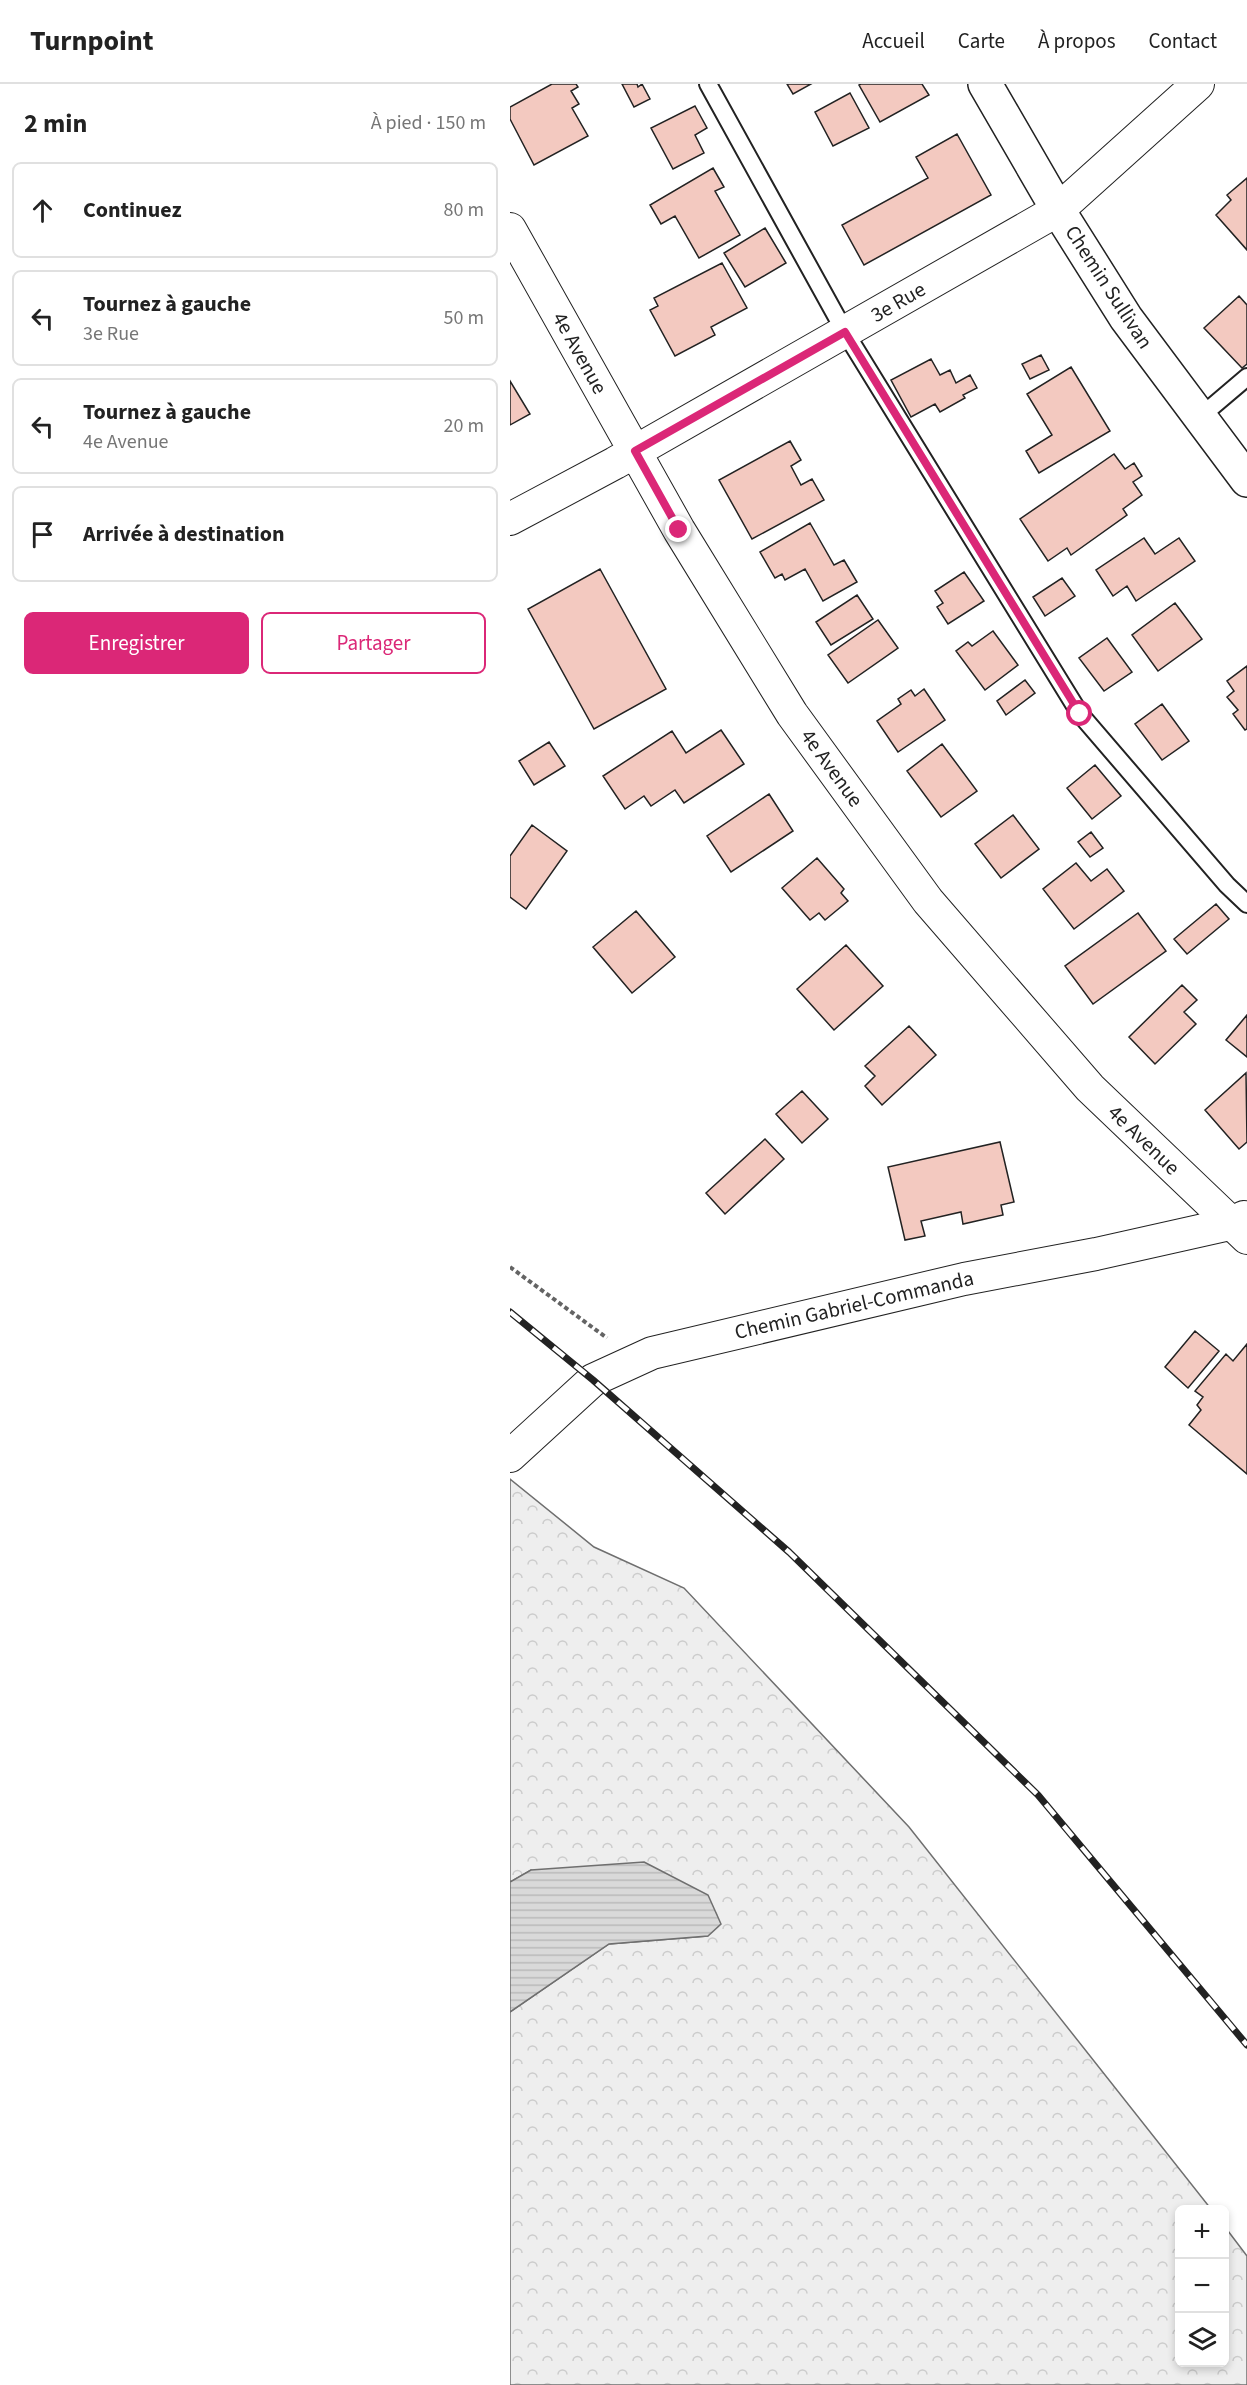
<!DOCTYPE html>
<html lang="fr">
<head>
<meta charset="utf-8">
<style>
  body { margin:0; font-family:"Source Sans 3",sans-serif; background:#f2f2f2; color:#222 }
  .controls { position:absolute; right:18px; bottom:18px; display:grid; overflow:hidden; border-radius:9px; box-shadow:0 3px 9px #0003 }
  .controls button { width:54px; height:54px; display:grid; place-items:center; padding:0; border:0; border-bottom:2px solid #e0e0e0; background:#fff; color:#222; font:30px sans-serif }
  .stop { position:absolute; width:18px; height:18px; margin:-14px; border:4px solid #db2777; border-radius:50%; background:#fff }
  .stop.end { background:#db2777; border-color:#fff; box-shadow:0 2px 6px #0008 }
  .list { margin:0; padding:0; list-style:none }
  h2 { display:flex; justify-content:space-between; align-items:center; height:78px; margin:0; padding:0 24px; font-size:26px }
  h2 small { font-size:20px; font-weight:400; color:#767676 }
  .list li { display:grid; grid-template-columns:39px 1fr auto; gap:18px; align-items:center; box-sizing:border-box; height:96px; margin:0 12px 12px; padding:0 12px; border:2px solid #e0e0e0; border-radius:9px }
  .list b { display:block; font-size:22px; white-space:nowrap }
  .list p { margin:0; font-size:20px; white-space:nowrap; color:#767676 }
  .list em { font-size:20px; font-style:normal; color:#767676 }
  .actions { display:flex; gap:12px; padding:18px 24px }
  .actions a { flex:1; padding:14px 0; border:2px solid #db2777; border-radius:9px; text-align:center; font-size:21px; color:#db2777 }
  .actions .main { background:#db2777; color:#fff }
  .icon { flex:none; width:33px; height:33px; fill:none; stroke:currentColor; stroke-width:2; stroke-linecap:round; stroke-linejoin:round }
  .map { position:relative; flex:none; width:737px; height:2301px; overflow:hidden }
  header { display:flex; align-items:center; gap:36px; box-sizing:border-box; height:84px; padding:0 30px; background:#fff; border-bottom:2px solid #e0e0e0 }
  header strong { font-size:28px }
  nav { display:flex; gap:33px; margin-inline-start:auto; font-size:21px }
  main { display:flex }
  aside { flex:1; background:#fff }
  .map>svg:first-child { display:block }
  .forest { fill:url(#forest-crowns); stroke:#6f6f6f; stroke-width:1.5 }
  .water { fill:url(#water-rules); stroke:#6f6f6f; stroke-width:1.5 }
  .building { fill:#f3c9c0; stroke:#222; stroke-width:1.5 }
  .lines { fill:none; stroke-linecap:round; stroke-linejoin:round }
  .service-casing { stroke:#222; stroke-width:20 }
  .minor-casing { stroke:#222; stroke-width:34 }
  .tertiary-casing { stroke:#222; stroke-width:36 }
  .path { stroke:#646464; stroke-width:4; stroke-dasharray:4.5 3; stroke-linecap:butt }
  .service { stroke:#fff; stroke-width:16 }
  .minor { stroke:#fff; stroke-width:32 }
  .tertiary { stroke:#fff; stroke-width:33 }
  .rail-casing { stroke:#222; stroke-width:7 }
  .rail { stroke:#fff; stroke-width:4.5; stroke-dasharray:14; stroke-linecap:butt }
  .route { stroke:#db2777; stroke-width:8 }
  .labels { text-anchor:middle; stroke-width:4.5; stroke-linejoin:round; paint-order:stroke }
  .street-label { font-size:21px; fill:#222; stroke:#fff }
</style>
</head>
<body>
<header>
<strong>Turnpoint</strong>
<nav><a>Accueil</a><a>Carte</a><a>À propos</a><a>Contact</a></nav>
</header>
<main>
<aside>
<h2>2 min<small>À pied · 150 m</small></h2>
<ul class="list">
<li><svg class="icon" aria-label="ahead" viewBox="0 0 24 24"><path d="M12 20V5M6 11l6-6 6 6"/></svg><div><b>Continuez</b></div><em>80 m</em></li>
<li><svg class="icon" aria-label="left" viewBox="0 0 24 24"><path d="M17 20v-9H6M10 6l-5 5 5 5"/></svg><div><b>Tournez à gauche</b><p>3e Rue</p></div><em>50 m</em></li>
<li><svg class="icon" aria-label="left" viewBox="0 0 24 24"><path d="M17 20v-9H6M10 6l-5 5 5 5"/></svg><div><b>Tournez à gauche</b><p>4e Avenue</p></div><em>20 m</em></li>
<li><svg class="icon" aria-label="arrive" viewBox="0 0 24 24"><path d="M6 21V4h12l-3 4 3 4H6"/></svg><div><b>Arrivée à destination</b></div></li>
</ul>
<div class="actions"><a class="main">Enregistrer</a><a>Partager</a></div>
</aside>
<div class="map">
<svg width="737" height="2301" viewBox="0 0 737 2301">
  <defs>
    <pattern id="forest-crowns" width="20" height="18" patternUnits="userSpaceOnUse" patternTransform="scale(1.5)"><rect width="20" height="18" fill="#eee"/><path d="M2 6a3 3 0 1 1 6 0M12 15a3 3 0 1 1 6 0" fill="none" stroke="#ccc"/></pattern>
    <pattern id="water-rules" width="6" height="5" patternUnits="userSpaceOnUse" patternTransform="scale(1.5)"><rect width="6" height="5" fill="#d9d9d9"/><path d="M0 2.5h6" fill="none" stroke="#bababa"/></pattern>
  </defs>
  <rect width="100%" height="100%" fill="#fff"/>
  <path class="forest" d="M 0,1395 L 84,1463 L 174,1504 L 399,1743 L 701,2125 L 670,2126 L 670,2278 L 714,2278 L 715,2143 L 737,2172 L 737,2301 L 0,2301 L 0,1928 L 99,1860 L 198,1852 L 21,1786 L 0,1798 Z"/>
  <path class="water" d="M 134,1778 L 198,1811 L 211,1840 L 198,1852 L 99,1860 L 0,1928 L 0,1798 L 21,1786 Z"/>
  <path class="building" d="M 42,0 L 66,0 L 68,3 L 61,7 L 69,20 L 62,24 L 78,52 L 24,81 L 0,35 L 0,23 Z
    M 112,0 L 127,0 L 128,3 L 132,0 L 140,15 L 124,23 Z
    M 277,0 L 301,0 L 283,10 Z
    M 351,0 L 412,0 L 419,11 L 370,38 L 349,1 Z
    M 340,9 L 359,44 L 323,62 L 305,28 Z
    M 185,22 L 197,44 L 185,51 L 194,69 L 163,85 L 141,44 Z
    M 447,50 L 481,111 L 354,181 L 332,141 L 418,94 L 406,73 Z
    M 203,84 L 214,103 L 205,107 L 230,151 L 189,174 L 165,132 L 151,140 L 140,121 Z
    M 737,94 L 737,166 L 706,131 L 721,116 L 717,111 Z
    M 255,144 L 276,179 L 235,203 L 214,169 Z
    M 212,179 L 237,224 L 201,243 L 205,251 L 165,272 L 140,226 L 148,222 L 144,214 Z
    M 729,212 L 737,221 L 737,280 L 732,284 L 694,244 Z
    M 531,271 L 539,286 L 520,295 L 512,280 Z
    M 421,275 L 430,291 L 440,286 L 446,299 L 460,291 L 467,304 L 453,311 L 455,314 L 430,328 L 425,320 L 401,333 L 381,296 Z
    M 561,283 L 600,347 L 529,389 L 516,367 L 542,351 L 517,310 Z
    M 0,297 L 20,330 L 0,341 Z
    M 280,357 L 291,376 L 281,382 L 291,401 L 302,395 L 314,416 L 242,455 L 209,396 Z
    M 604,370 L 615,385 L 624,379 L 632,392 L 623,398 L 632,411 L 613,425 L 617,431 L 561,471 L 557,464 L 538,477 L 510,435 Z
    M 300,439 L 324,481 L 334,476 L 347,498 L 313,517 L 295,485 L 275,496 L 272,490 L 265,494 L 250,468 Z
    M 634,454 L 645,470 L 669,454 L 685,477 L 626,517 L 617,502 L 603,512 L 586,486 Z
    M 90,485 L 156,605 L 84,645 L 18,525 Z
    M 454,488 L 474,517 L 438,540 L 427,523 L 433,519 L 425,507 Z
    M 552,494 L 565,512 L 535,532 L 523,513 Z
    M 347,511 L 363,535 L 321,561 L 306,538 Z
    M 665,519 L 692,555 L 648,587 L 622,551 Z
    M 368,536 L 388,564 L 338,599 L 318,571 Z
    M 483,547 L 508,581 L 475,606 L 446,567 L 458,558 L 462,562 Z
    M 597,554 L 622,588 L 594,607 L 569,574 Z
    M 737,582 L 737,645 L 735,646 L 723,630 L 728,626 L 717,613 L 724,607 L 717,597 Z
    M 515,596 L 525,609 L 496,631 L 487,617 Z
    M 414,605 L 435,636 L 388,668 L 367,637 L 391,620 L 388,615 L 401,606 L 405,612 Z
    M 652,620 L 679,657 L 652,676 L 625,640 Z
    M 211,646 L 234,680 L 174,719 L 165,706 L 141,722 L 134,712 L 115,725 L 93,692 L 162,647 L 176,669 Z
    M 39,658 L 55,682 L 24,701 L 9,677 Z
    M 432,660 L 467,707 L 431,733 L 397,687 Z
    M 585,681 L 611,712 L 582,735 L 557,704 Z
    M 259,710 L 283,747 L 221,788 L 197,752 Z
    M 503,731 L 529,765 L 491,794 L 465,760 Z
    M 22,741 L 57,767 L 16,825 L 0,813 L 0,772 Z
    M 581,748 L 593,764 L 580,773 L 568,758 Z
    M 307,774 L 334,805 L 331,809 L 338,817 L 315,836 L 309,829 L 300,836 L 272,804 Z
    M 566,779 L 581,797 L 597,785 L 614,807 L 564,845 L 533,805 Z
    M 706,820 L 719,835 L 677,870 L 664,855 Z
    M 126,827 L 165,873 L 122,909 L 83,863 Z
    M 628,829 L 656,867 L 583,920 L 555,882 Z
    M 336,861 L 373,902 L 324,946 L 287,905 Z
    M 672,901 L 687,916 L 674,928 L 686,940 L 645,980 L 619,953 Z
    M 737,931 L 737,973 L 716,956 Z
    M 399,942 L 426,971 L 372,1021 L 355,1002 L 365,992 L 355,982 Z
    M 736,989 L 737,1058 L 729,1065 L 695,1026 Z
    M 292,1007 L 318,1035 L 292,1059 L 266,1030 Z
    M 255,1055 L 274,1075 L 215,1130 L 196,1109 Z
    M 490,1058 L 504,1118 L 491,1121 L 493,1131 L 453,1140 L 451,1128 L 411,1137 L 415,1152 L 395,1156 L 378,1083 Z
    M 685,1247 L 709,1267 L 678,1304 L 655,1283 Z
    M 737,1260 L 737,1390 L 679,1341 L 691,1326 L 687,1321 L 693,1313 L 685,1307 L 716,1270 L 723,1277 Z"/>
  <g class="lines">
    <g class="service-casing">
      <path id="service" d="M 198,0 L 335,248 L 570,630 L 717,801 L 737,820
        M 690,333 L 737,293"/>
    </g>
    <g class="minor-casing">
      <path id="minor" d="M 0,145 L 169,446 L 282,630 L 418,817 L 580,1004 L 737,1154
        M 0,435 L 105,379 L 548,126 L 688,0
        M 0,1372 L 83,1296 L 142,1269 L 454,1195 L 586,1170 L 720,1140 L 734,1133"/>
    </g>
    <g class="tertiary-casing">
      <path id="tertiary" d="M 475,0 L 548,126 L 616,234 L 737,396"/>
    </g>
    <path class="path" d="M 0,1183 L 97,1254"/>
    <use href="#service" class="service"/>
    <use href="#minor" class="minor"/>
    <use href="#tertiary" class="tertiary"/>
    <g class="rail-casing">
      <path id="rail" d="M 0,1228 L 83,1296 L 279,1468 L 528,1711 L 737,1961"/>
    </g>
    <use href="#rail" class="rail"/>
  </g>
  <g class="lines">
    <path class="route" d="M 169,446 L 125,367 L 335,248 L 570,630"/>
  </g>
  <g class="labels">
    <g class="street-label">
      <text transform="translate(599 203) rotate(57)" y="7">Chemin Sullivan</text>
      <text transform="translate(388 218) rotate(-30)" y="7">3e Rue</text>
      <text transform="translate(70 269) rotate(61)" y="7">4e Avenue</text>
      <text transform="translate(322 684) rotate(54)" y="7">4e Avenue</text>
      <text transform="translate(634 1056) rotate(44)" y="7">4e Avenue</text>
      <text transform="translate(344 1221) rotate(-13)" y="7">Chemin Gabriel-Commanda</text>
    </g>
  </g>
</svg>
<div class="controls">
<button>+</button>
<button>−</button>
<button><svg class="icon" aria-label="layers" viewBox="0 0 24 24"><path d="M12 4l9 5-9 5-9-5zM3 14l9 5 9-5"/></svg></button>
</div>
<div class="stop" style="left:570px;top:630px"></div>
<div class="stop end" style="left:169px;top:446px"></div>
</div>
</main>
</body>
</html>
